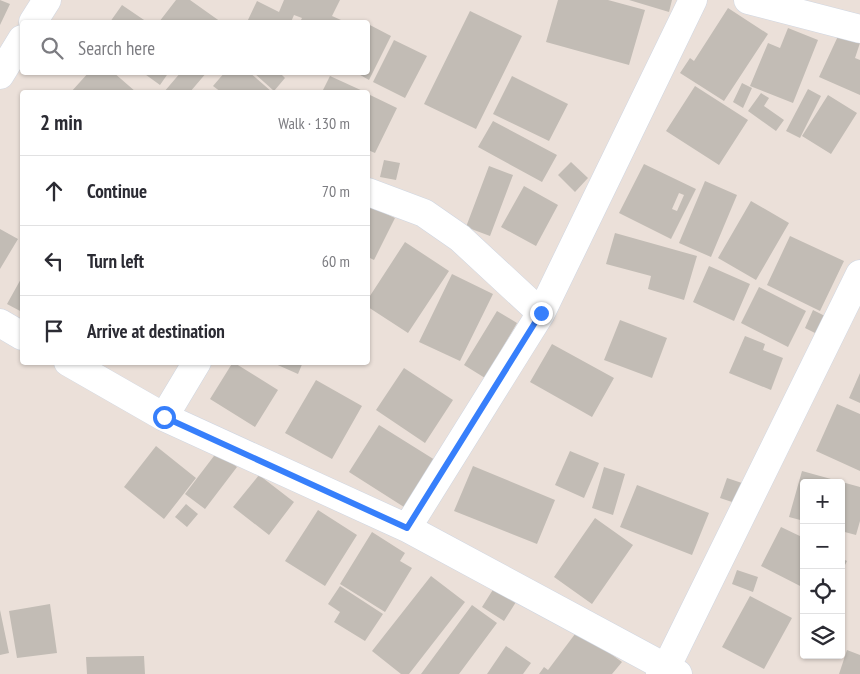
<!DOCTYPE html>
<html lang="en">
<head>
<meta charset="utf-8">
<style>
  body { margin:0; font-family:"PT Sans Narrow",sans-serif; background:#f7f7f7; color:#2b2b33 }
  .controls { position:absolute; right:15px; bottom:15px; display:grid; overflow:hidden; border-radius:5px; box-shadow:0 1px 4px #0004 }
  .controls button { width:45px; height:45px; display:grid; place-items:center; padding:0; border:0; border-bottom:1px solid #e1e1e2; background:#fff; color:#2b2b33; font:25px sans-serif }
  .stop { position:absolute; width:15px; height:15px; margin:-11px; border:4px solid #377ffb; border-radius:50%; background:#fff }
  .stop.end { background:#377ffb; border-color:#fff; box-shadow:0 1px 5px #0008 }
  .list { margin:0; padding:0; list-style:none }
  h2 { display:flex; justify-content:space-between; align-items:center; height:65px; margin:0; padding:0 20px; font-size:21px }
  h2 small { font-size:16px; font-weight:400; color:#7c7c81 }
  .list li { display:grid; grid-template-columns:32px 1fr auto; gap:15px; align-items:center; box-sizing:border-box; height:70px; padding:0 20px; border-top:1px solid #e1e1e2 }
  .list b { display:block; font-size:19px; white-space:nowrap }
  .list em { font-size:16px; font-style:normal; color:#7c7c81 }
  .icon { flex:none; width:28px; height:28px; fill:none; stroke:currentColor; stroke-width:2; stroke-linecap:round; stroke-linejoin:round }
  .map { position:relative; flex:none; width:860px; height:674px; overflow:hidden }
  .search { position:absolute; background:#fff; box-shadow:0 1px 4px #0004; left:20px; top:20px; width:350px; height:55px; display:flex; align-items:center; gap:12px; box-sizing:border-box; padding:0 18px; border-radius:5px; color:#7c7c81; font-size:19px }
  .panel { position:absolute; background:#fff; box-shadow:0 1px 4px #0004; left:20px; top:90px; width:350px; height:275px; border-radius:5px }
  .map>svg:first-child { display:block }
  .building { fill:#c2bcb5; fill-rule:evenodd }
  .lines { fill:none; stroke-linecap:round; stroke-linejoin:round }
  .minor-casing { stroke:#cfd6e2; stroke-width:29 }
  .minor { stroke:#fff; stroke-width:28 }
  .route { stroke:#377ffb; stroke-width:6 }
</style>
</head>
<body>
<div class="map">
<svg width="860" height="674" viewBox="0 0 860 674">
  <rect width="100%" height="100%" fill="#ebe0d9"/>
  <path class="building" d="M 0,0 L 10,4 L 0,25 Z
    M 176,0 L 190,0 L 221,22 L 159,22 Z
    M 284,0 L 340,0 L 332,16 L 341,20 L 340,22 L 300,22 L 302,18 L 294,15 L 291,22 L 247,22 L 257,1 L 279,12 Z
    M 558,0 L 608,0 L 645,10 L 629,65 L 546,42 Z
    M 629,0 L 672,0 L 669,12 Z
    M 122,5 L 147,22 L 110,22 Z
    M 728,8 L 768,34 L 724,101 L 680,73 L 690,58 L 694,61 Z
    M 470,11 L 522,36 L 476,129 L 424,104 Z
    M 368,24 L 391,36 L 369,80 L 355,72 L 368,72 Z
    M 788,28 L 818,40 L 793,103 L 750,86 L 768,43 L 780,48 Z
    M 839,34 L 860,43 L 855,58 L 860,60 L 860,95 L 819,77 Z
    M 394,40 L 427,56 L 405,98 L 373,82 Z
    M 89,72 L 113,72 L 136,92 L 71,92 Z
    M 142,72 L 169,72 L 160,85 Z
    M 181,72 L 207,72 L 190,92 L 164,92 Z
    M 225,72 L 249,72 L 272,92 L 221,92 L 213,86 Z
    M 253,72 L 279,72 L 285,78 L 274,91 Z
    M 330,76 L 365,92 L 322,92 Z
    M 512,76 L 568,104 L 549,141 L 493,114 Z
    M 742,83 L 752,88 L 743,108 L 733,102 Z
    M 695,86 L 748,120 L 719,165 L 666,131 Z
    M 808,89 L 821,96 L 800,138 L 786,131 Z
    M 761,93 L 769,98 L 764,106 L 784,120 L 776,131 L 748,111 Z
    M 368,94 L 397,108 L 375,153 L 368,150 Z
    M 828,95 L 857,113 L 831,154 L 802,136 Z
    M 493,121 L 557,155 L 542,182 L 478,147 Z
    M 384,160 L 400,163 L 396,180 L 380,177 Z
    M 571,162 L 588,178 L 575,192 L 558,175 Z
    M 644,164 L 696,189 L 671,239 L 619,213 ZM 679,193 L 684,195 L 677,211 L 672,209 Z
    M 489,166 L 513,175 L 490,236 L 466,227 Z
    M 705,181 L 737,195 L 711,257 L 679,243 Z
    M 524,186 L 558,205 L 536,246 L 501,227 Z
    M 751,201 L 789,223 L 756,280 L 718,258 Z
    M 368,205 L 395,218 L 374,260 L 368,257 Z
    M 0,229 L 18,239 L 0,269 Z
    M 615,233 L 697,256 L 684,300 L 648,289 L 651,276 L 606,264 Z
    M 790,236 L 844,261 L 820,311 L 767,285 Z
    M 405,242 L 449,271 L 408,333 L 368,307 L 368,299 Z
    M 709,266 L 750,284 L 734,321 L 693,302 Z
    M 452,274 L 493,294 L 460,361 L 419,342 Z
    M 22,277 L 22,312 L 7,304 Z
    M 759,287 L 806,311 L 788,347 L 741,323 Z
    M 813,310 L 827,317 L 819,335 L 805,328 Z
    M 497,311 L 517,323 L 485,378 L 464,365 Z
    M 620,320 L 667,338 L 652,378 L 604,360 Z
    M 745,336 L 765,344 L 763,350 L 783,358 L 771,390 L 729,373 Z
    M 552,344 L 614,378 L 592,417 L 530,382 Z
    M 233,362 L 278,390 L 255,427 L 210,399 Z
    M 271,362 L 303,362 L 298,374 Z
    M 404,368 L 453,400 L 425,443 L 376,410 Z
    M 860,373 L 860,403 L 849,398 Z
    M 316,380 L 362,406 L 332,459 L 285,433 Z
    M 837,404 L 860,414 L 860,471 L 816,451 Z
    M 379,425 L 435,460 L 404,507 L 349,472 Z
    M 156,446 L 196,478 L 164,519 L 124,487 Z
    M 570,451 L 599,463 L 584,498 L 555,485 Z
    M 217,452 L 237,467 L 205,509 L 185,494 Z
    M 473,466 L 555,500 L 537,544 L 454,511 Z
    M 604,467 L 625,474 L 613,515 L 592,508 Z
    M 802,471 L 860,487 L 860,521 L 856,535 L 841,531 L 841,483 L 804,483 L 804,521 L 789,517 Z
    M 259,475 L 294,502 L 269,535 L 233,507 Z
    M 727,478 L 742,483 L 735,503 L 720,498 Z
    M 637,485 L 709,513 L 692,555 L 620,527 Z
    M 186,504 L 198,514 L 187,527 L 175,517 Z
    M 318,510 L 357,535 L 325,586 L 285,561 Z
    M 595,518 L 633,545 L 592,604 L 554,577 Z
    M 781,527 L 804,538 L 804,588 L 761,566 Z
    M 372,532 L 405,553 L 400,561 L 412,568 L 385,612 L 340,584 Z
    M 841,558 L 847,561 L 841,573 Z
    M 737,570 L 758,577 L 753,592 L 732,584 Z
    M 431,576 L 465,602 L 409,674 L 401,674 L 372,651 Z
    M 340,586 L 383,614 L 365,641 L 334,622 L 340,612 L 328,604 Z
    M 494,588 L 516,602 L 504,621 L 482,607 Z
    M 750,596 L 792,618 L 764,669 L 722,647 Z
    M 50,604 L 57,653 L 17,658 L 9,611 Z
    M 472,605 L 497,623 L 459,674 L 421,674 Z
    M 0,610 L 9,653 L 0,655 Z
    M 578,630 L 622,662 L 612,674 L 539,674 L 544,667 L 548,670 Z
    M 506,646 L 531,663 L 523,674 L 487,674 Z
    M 847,650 L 860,655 L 860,674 L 839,674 Z
    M 144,656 L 145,674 L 87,674 L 86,657 Z"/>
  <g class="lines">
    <g class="minor-casing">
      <path id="minor" d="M 748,0 L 860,29
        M 33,22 L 47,0
        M 0,75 L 22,39
        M 368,192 L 424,213 L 460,238 L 541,313
        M 0,323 L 22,336
        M 68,362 L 164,417 L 407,528 L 678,674
        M 164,417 L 197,362
        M 407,528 L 541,313 L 693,0
        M 660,674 L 667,666 L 860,274"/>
    </g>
    <use href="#minor" class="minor"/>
  </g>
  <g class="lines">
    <path class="route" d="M 164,417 L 407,528 L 541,313"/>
  </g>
</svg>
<div class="controls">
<button>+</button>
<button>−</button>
<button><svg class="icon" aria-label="locate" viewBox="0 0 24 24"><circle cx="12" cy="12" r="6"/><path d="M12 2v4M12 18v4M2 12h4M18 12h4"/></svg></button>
<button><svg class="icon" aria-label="layers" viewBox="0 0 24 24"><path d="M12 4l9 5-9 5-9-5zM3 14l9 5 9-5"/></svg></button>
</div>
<div class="stop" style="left:164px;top:417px"></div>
<div class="stop end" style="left:541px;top:313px"></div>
<div class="search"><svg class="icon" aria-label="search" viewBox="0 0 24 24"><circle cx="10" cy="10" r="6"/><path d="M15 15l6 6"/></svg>Search here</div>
<section class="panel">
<h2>2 min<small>Walk · 130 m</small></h2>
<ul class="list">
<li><svg class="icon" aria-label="ahead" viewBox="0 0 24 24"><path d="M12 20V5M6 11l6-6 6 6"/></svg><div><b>Continue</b></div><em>70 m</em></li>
<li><svg class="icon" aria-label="left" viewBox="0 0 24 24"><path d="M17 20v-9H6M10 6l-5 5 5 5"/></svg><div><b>Turn left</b></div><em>60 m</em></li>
<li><svg class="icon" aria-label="arrive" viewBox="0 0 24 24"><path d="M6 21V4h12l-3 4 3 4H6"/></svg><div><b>Arrive at destination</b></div></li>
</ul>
</section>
</div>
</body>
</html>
